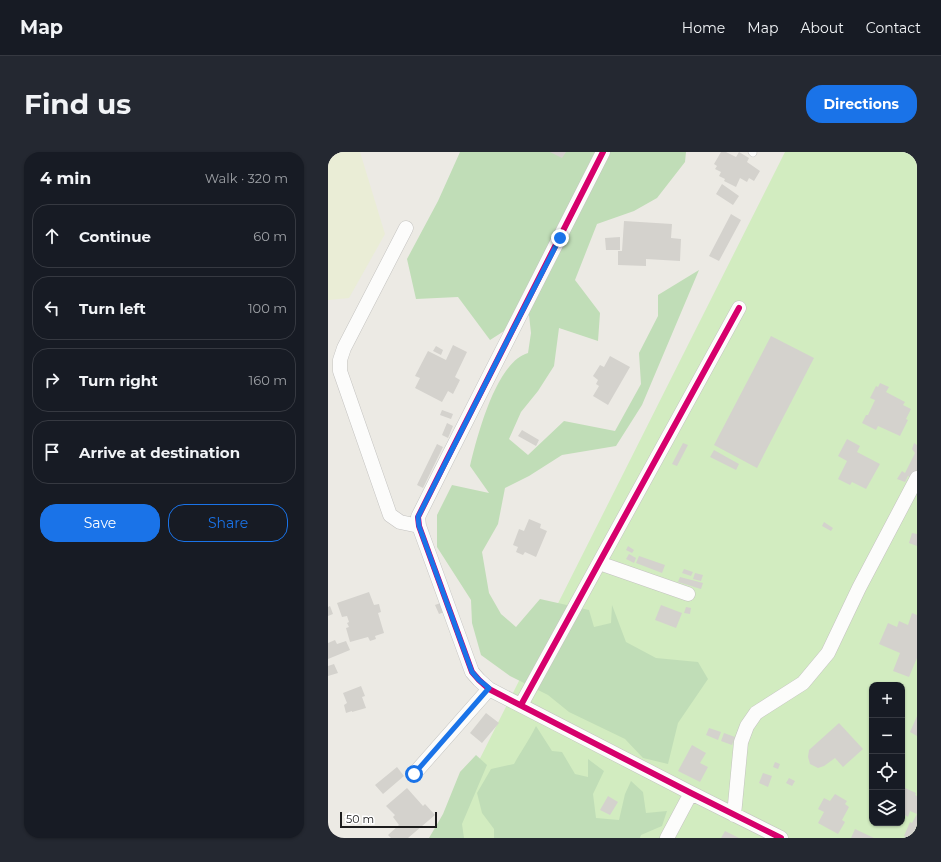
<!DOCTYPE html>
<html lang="en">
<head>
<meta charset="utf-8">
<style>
  body { margin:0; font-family:Montserrat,sans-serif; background:#242831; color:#f1f3f6 }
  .controls { position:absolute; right:12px; bottom:12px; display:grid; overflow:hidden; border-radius:8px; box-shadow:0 1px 3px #0004 }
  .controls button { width:36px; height:36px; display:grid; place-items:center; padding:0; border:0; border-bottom:1px solid #363941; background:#171b24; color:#f1f3f6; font:20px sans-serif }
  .scale { position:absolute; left:12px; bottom:10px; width:97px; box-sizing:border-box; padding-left:4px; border:2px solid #1c1c1c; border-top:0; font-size:11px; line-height:14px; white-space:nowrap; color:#1c1c1c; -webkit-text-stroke:3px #fff; paint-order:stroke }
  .stop { position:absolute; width:12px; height:12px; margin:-9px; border:3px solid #1a73e8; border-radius:50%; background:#fff }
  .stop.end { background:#1a73e8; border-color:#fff; box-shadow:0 1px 4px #0008 }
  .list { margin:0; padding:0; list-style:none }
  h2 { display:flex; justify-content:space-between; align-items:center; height:52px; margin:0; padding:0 16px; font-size:17px }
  h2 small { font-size:13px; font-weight:400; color:#9ea1a6 }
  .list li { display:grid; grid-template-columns:26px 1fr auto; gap:12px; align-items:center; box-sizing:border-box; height:64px; margin:0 8px 8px; padding:0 8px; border:1px solid #363941; border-radius:16px }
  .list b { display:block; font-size:15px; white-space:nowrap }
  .list em { font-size:13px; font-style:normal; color:#9ea1a6 }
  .actions { display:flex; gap:8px; padding:12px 16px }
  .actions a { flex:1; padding:9px 0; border:1px solid #1a73e8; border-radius:16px; text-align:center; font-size:14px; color:#1a73e8 }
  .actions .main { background:#1a73e8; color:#fff }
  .icon { flex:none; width:22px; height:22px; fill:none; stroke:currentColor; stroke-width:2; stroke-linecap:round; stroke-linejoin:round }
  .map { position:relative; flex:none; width:589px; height:686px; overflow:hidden; border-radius:16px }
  header { display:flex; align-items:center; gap:24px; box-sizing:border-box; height:56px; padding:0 20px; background:#171b24; border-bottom:1px solid #363941 }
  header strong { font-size:19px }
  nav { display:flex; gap:22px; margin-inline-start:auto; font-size:14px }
  .intro { display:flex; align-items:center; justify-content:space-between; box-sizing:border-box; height:96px; padding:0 24px }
  h1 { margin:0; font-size:28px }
  .button { padding:10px 18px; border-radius:16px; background:#1a73e8; color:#fff; font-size:14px; font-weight:700 }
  main { display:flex; gap:24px; padding:0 24px }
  aside { flex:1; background:#171b24; border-radius:16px; box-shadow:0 1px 3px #0004 }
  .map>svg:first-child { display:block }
  .farmland { fill:#eaedd6 }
  .grass { fill:#d2ecc0; fill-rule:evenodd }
  .forest { fill:#c0ddb7 }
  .building { fill:#d4d2cd }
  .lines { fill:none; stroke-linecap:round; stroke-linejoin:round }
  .service-casing { stroke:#c4c3c0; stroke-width:8 }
  .minor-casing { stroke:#c4c3c0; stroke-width:15 }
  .service { stroke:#fcfcfb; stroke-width:7 }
  .minor { stroke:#fcfcfb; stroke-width:14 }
  .cycleway-casing { stroke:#fff; stroke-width:8 }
  .cycleway { stroke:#d6006c; stroke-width:6 }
  .route { stroke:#1a73e8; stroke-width:5 }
</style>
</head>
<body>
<header>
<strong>Map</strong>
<nav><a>Home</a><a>Map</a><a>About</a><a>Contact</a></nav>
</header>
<div class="intro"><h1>Find us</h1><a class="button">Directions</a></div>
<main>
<aside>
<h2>4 min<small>Walk · 320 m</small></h2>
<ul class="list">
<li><svg class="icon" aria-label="ahead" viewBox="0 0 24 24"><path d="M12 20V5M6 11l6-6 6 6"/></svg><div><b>Continue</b></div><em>60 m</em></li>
<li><svg class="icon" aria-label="left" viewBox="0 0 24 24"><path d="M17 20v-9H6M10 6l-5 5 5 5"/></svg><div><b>Turn left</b></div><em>100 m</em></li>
<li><svg class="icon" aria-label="right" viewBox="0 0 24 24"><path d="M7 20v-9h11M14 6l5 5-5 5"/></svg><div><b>Turn right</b></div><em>160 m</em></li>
<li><svg class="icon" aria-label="arrive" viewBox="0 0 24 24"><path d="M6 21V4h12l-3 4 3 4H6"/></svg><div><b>Arrive at destination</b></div></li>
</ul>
<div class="actions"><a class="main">Save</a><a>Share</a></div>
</aside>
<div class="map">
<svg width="589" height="686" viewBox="0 0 589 686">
  <rect width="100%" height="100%" fill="#eceae4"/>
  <path class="farmland" d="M 0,0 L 32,0 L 57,82 L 21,146 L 0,148 Z"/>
  <path class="grass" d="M 457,0 L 589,0 L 589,686 L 112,686 ZM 544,533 L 574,533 L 574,671 L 544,671 Z"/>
  <path class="forest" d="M 132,0 L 358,0 L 357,10 L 329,46 L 306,59 L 269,72 L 247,128 L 272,161 L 270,189 L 231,176 L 226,214 L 210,239 L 193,260 L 181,287 L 200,303 L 236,269 L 287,279 L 313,232 L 311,201 L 330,164 L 330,143 L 371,118 L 314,253 L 288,294 L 234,303 L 201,324 L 177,336 L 170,372 L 154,400 L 161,441 L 173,462 L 188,475 L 212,447 L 261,458 L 266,475 L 283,471 L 284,453 L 298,490 L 328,506 L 370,510 L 380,527 L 350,571 L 340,612 L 315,606 L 297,587 L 241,560 L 220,543 L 182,524 L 153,503 L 144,471 L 143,448 L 109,395 L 109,363 L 124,333 L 161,341 L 142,314 C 149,285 168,210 200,201 L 203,181 L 201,163 L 162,188 L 130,145 L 88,147 L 79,107 L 110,49 Z
    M 208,574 L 224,599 L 234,600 L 247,622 L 260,625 L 260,607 L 276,619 L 265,642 L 268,666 L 291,668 L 297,642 L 303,629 L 315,640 L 318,661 L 339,659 L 334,674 L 313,683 L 312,686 L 166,686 L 166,677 L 154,661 L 149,641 L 163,617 L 186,612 C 193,599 202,587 208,574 Z
    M 148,603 L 159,613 L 134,672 L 136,686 L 101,686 L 115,662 L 132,620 Z"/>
  <path class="building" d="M 222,0 L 238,0 L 234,6 Z
    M 393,0 L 398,0 L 408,5 L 411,0 L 421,6 L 419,10 L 432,19 L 426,29 L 421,26 L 419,30 L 412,26 L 408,35 L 396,29 L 397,27 L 391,24 L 393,20 L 387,17 L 389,14 L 386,12 Z
    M 394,32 L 411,44 L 405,53 L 388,42 Z
    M 403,62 L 413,68 L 391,109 L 381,104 Z
    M 296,69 L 344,72 L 343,86 L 353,87 L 352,109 L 318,107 L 318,114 L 290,113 L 290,99 L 294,99 Z
    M 292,85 L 292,98 L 278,98 L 277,86 Z
    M 443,184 L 486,206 L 429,316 L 386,293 Z
    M 125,193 L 139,200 L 127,225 L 132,228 L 125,242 L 120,239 L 114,250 L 87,236 L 92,226 L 87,224 L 100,199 L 118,208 Z
    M 108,194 L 115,198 L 113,203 L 105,199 Z
    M 282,204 L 302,215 L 280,253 L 265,244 L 271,234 L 268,232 L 270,228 L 265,224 L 272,213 L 276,215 Z
    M 552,231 L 561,235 L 558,240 L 577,250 L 575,253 L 583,257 L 578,267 L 580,268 L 572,284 L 550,274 L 548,278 L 534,271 L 538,263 L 540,263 L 547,248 L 542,246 L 548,234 L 550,235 Z
    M 114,258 L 125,262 L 123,267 L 112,263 Z
    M 119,271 L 125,274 L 120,286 L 114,283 Z
    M 194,278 L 211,288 L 208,294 L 190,284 Z
    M 519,287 L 532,294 L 529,300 L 552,312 L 538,337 L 524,330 L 522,333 L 510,327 L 519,309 L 510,304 Z
    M 355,291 L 360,293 L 349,314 L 344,312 Z
    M 586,291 L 589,293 L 589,318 L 585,326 L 580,324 L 577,330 L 569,327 L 574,319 L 577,321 L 587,301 L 584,297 Z
    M 109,292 L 115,295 L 95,336 L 89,333 Z
    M 386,298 L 411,312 L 408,318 L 382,305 Z
    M 201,367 L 213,372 L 212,376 L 219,379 L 208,405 L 197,400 L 195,403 L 188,400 L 190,395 L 185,393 L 191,377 L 196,379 Z
    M 496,370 L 505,376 L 503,379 L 494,374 Z
    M 584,381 L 589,382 L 589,394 L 581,391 Z
    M 300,394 L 306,398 L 304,401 L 298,398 Z
    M 301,402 L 308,406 L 306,411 L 298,407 Z
    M 311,404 L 337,413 L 334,421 L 308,411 Z
    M 356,417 L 365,420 L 363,424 L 354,421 Z
    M 367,421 L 375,423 L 373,429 L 365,427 Z
    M 352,425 L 375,431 L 373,437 L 350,430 Z
    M 41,440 L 46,453 L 51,452 L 53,460 L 50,461 L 56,481 L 47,484 L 48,487 L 42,489 L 40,485 L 22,490 L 18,476 L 21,475 L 19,471 L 21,470 L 19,464 L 14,465 L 9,451 Z
    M 115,450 L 119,459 L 111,462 L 107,453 Z
    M 333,453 L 354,461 L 348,476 L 327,468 Z
    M 2,454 L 5,462 L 0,464 L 0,455 Z
    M 358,455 L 363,456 L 362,462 L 356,461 Z
    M 584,461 L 589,463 L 589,506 L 581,525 L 565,519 L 572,501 L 551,492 L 560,471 L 569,475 L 571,469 L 580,473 Z
    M 7,488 L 9,492 L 18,489 L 22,498 L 0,507 L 0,491 Z
    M 6,512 L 10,521 L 0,524 L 0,514 Z
    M 33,534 L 37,544 L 34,545 L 38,556 L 24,560 L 24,559 L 18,561 L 16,553 L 19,551 L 15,541 Z
    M 158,561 L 171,571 L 154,591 L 142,581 Z
    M 589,564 L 589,584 L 582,580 Z
    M 511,571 L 535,597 L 515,615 L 507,606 L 496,614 L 490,616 L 482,612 L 480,605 L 481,598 Z
    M 381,576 L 393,580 L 390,588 L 378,583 Z
    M 396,581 L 407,585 L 404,593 L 393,589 Z
    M 364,593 L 378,601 L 372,611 L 380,615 L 372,630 L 350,619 Z
    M 447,610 L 452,612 L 450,617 L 445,615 Z
    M 69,615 L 76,624 L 55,642 L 47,633 Z
    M 435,621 L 444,624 L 440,635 L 431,631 Z
    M 461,626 L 467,629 L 464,634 L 458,631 Z
    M 79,636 L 95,654 L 97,652 L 107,663 L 80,686 L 63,686 L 60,683 L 71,673 L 65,665 L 67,663 L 58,654 Z
    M 577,636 L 588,641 L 587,643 L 589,644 L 589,686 L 581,686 L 576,684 L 582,670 L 584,671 L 589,662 L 582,659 L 580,665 L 577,663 L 574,669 L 574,637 L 576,638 Z
    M 507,642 L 519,649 L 517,652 L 521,655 L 514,668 L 517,670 L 510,682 L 490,671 L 496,660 L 490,657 L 496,646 L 502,649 Z
    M 280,644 L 290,650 L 282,663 L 272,658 Z
    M 527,677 L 546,686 L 523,686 Z
    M 397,679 L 411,686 L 393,686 Z"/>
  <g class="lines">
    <g class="service-casing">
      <path id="service" d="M 424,0 L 425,1"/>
    </g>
    <g class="minor-casing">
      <path id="minor" d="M 275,0 L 118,309 L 90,365 L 91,374 L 144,520 L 151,528 L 161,537 L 363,641 L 453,686
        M 78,76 L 16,196 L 12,208 L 12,219 L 62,363 L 72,370 L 91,374
        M 271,411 L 360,442
        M 193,553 L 411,156
        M 86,622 L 161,537
        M 406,663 L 413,590 L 419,574 L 428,561 L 475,531 L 500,501 L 531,436 L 589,326
        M 339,686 L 363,641"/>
    </g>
    <use href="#service" class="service"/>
    <use href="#minor" class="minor"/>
    <g class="cycleway-casing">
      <path id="cycleway" d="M 275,0 L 118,309 L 90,365 L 91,374 L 144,520 L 151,528 L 161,537 L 363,641 L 453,686
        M 193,553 L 411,156"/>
    </g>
    <use href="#cycleway" class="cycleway"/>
  </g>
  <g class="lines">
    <path class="route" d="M 86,622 L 161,536 L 151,528 L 144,520 L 91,374 L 90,365 L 177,193 L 232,86"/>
  </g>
</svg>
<div class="controls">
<button>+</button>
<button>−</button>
<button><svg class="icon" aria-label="locate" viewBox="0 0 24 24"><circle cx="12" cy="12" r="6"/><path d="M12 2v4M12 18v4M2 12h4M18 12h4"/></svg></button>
<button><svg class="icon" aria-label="layers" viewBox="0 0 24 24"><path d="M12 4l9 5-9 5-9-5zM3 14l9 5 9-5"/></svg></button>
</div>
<div class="scale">50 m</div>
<div class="stop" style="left:86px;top:622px"></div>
<div class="stop end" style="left:232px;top:86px"></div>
</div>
</main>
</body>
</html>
